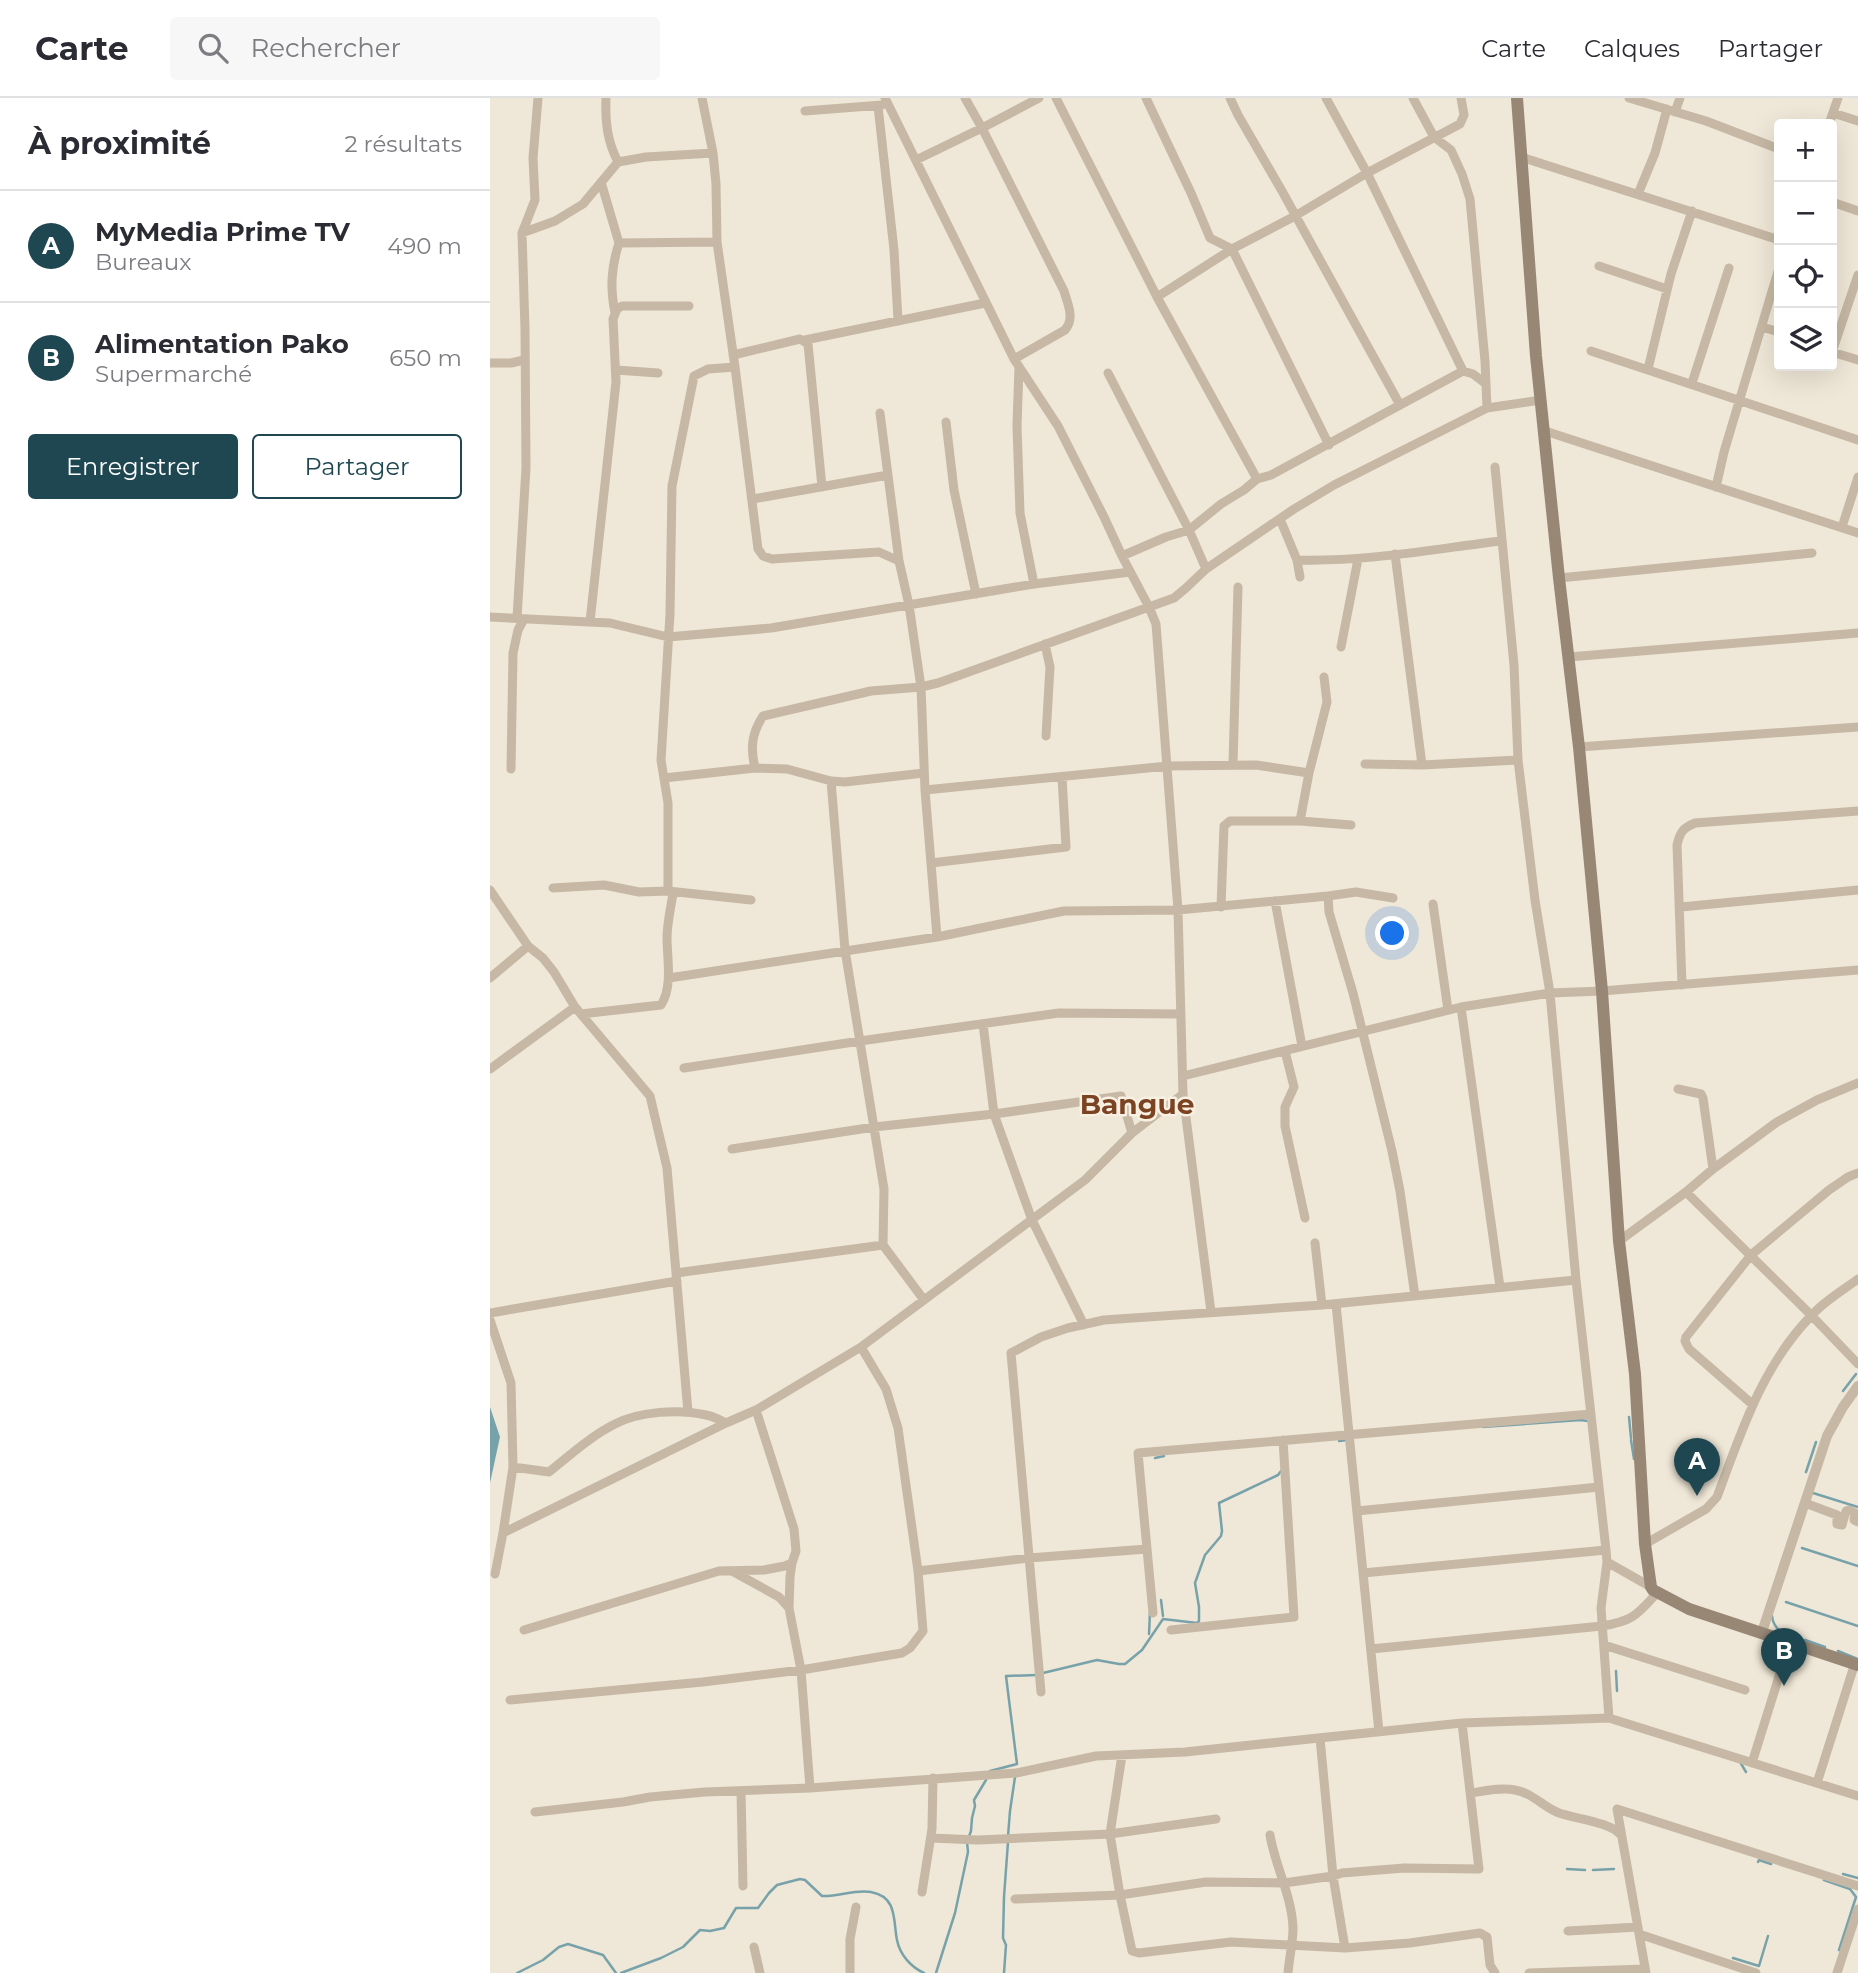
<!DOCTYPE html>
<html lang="fr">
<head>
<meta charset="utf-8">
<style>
  body { margin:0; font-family:Montserrat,sans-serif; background:#f7f7f7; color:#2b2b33 }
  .controls { position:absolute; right:21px; top:21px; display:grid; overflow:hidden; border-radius:7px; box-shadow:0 7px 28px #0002 }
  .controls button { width:63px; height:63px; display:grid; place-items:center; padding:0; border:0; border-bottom:2px solid #e1e1e2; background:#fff; color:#2b2b33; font:35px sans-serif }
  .you { position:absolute; left:903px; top:836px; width:24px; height:24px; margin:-18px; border:5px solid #fff; border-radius:50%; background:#1a73e8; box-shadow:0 0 0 10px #1a73e833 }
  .badge { display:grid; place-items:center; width:46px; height:46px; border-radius:50%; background:#1e4751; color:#fff; font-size:23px; font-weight:700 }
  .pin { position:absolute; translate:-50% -58px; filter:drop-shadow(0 2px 4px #0008) }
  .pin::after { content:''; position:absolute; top:37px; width:24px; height:21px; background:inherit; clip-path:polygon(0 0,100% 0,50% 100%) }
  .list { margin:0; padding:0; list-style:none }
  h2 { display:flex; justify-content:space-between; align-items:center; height:91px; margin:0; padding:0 28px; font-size:30px }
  h2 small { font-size:23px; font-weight:400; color:#7c7c81 }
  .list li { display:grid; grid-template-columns:46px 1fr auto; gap:21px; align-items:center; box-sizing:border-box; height:112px; padding:0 28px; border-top:2px solid #e1e1e2 }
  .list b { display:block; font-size:26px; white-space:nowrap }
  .list p { margin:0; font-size:23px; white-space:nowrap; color:#7c7c81 }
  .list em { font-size:23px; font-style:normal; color:#7c7c81 }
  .actions { display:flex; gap:14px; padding:21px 28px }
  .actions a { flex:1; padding:16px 0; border:2px solid #1e4751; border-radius:7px; text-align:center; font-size:24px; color:#1e4751 }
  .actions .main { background:#1e4751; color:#fff }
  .icon { flex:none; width:38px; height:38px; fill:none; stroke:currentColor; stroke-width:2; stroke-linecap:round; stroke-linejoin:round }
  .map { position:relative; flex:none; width:1368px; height:1875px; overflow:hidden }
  header { display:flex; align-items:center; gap:42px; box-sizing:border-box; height:98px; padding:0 35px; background:#fff; border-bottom:2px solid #e1e1e2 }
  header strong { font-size:33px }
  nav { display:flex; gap:38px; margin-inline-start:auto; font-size:24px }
  .search { width:490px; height:63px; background:#f7f7f7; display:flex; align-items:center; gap:18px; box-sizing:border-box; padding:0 24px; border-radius:7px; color:#7c7c81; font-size:26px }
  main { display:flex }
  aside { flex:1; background:#fff }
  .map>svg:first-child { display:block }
  .water { fill:#78a2aa }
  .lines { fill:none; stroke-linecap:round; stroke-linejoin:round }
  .stream { stroke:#78a2aa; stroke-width:2.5 }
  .minor { stroke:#c6b8a4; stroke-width:9 }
  .tertiary { stroke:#c6b8a4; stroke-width:10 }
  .secondary { stroke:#998776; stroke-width:12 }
  .labels { text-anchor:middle; stroke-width:5; stroke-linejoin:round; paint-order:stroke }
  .district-label { font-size:28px; font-weight:bold; fill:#7c4323; stroke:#f7f0e3 }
</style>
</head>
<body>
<header>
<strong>Carte</strong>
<div class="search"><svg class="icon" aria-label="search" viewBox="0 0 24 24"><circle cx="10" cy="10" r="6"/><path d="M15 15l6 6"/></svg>Rechercher</div>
<nav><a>Carte</a><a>Calques</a><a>Partager</a></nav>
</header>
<main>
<aside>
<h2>À proximité<small>2 résultats</small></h2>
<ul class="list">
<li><span class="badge">A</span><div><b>MyMedia Prime TV</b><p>Bureaux</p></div><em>490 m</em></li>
<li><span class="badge">B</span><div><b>Alimentation Pako</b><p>Supermarché</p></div><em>650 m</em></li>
</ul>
<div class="actions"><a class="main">Enregistrer</a><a>Partager</a></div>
</aside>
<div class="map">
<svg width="1368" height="1875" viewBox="0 0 1368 1875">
  <rect width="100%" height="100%" fill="#efe7d7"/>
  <path class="water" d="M 0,1309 L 10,1339 L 0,1385 Z"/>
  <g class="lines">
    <path class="stream" d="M 1353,1293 L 1366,1276
      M 1139,1319 L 1141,1340
      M 993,1329 L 1090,1322 L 1098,1323
      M 1141,1342 L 1144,1361
      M 849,1343 L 858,1342
      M 665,1360 L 674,1358
      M 1316,1374 L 1326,1344
      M 1323,1395 L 1368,1409
      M 1312,1450 L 1368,1468
      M 671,1502 L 673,1518
      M 1296,1504 L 1368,1528
      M 1282,1518 C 1283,1528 1289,1534 1299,1537
      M 659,1536 L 660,1514
      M 1315,1542 L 1335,1549
      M 1348,1553 L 1368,1561
      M 1126,1573 L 1127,1593
      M 553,1575 L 607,1562 L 629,1566 L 635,1566 L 652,1552 L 673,1521 L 707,1525 L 709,1523 L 709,1509 L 705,1485 L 715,1457 L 731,1438 L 732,1433 L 729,1405 L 788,1377 L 791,1373
      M 1250,1664 L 1256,1674
      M 500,1673 L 527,1666 L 516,1578 L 547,1577
      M 518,1738 L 520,1713 L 525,1679
      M 1268,1764 L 1269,1762 L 1281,1766
      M 1077,1771 L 1095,1772
      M 1103,1772 L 1124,1771
      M 1353,1776 L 1368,1780
      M 1334,1782 L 1360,1791 L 1366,1799 L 1349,1852
      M 1243,1860 L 1269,1868 L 1278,1838
      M 27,1875 L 53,1862 L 69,1849 L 78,1846 L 113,1857 L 126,1875
      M 131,1875 L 171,1860 L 193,1849 L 210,1832 L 220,1833 L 234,1830 L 246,1810 L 268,1810 L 279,1795 L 287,1787 L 310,1781 L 315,1782 L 332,1798 C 348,1799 365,1791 381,1794 C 408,1799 403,1823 407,1842 C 410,1857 421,1869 434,1875
      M 446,1875 L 465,1815 L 478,1754 L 477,1744 L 481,1733 L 482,1720 L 485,1708 L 484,1702 L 496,1682
      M 514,1875 L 516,1847 L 513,1840 L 514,1799 L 518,1744"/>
    <path class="minor" d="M 116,0 C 115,23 117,43 128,64
      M 212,0 L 223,55 L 226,86 L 227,144 L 245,269 L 268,451 L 273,458 L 282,461 L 389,454 L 409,463
      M 395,0 L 524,261 L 568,328 L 614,419 L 632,458 L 659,509 L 666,526 L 688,812 L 693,996 L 721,1214
      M 475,0 L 492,30 L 574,193 C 578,207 585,220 575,232 L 524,261
      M 566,0 L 667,199 L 767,381
      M 656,0 L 701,95 L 720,140 L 742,151 L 839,347
      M 740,0 L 748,17 L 792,93 L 910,307 L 973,273 L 983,276 L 996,286
      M 836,0 L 877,75 L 973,273
      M 923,0 L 944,39 L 961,52 L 972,76 L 980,101 L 995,263 L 997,310
      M 1139,0 L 1216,23 L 1289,51
      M 388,8 L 404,152 L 408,222
      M 315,13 L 392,7
      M 1185,14 L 1190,0
      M 1343,15 L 1368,23
      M 1339,26 L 1348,0
      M 1031,59 L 1289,142
      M 426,62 L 492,30 L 549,0
      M 111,84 L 129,145 L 227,144
      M 1148,96 L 1165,55 L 1177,11
      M 1342,104 L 1368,113
      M 32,135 L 65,123 L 93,106 L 128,64 L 156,59 L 223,55
      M 1109,168 L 1177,191
      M 667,199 L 742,151 L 805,118 L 877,75 L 970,26 L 974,17 L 971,0
      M 125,215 C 120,190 121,170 129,145
      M 1272,229 L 1289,234
      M 315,242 L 495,205
      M 1101,253 L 1368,342
      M 1342,254 L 1368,177
      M 1342,254 L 1368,262
      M 243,257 L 310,241 L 318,246 L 332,389
      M 0,265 L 21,265 L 34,262
      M 529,269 L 527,328 L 530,415 L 544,486
      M 1158,271 L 1181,176 L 1202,113
      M 126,272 L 168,275
      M 1202,285 L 1239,170
      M 390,315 L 409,463 L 419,507 L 431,589 L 448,585 L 684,500 L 696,490 L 716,471 L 699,432 L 618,275
      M 456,324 L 464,392 L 486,496
      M 1055,333 L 1368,435
      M 1005,369 L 1024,567 L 1028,662 L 1045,802 L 1060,895 L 1086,1182 L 1116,1452 L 1117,1464 L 1111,1510 L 1119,1620
      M 1226,389 L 1234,354 L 1289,170
      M 263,401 L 398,377
      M 790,421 L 807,462 L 810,479
      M 1352,429 L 1368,379
      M 905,456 L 932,667
      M 632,458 L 676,439 L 699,432 L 731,406 L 754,392 L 767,381 L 781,377 L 910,307
      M 807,462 C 875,464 944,451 1011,443
      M 716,471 L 804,411 L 844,387 L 997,310 L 1051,302
      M 1069,480 L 1322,455
      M 0,519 L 120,525 L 178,539 L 281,530 L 544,486 L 640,474
      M 27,520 L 36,370 L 35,231 L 32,135 L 45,102 L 43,60 L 48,0
      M 100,524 L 126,284 L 123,221 L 127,211 L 132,208 L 199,208
      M 555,546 L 560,569 L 556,638
      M 851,549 L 868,461
      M 1079,559 L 1368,535
      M 1089,649 L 1368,629
      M 743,666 L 748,489
      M 875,666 L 932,667 L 1028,662
      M 265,670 C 260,649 262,635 273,618 L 381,593 L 431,589 L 435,692 L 447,839
      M 21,671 L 23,555 L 28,532 L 34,521
      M 174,680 L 265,670 L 297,671 L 341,683 L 355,684 L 434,675
      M 341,683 L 355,852 L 394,1091 L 393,1147 L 434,1202
      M 435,692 L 678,668 L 766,667 L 819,675
      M 810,723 L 819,675 L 837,604 L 834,579
      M 441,765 L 576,749 L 572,679
      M 63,790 L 114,787 L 149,794 L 178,793 L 261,802
      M 0,792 L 38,848 L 53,860 L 64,874 L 85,909 L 160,998 L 177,1070 L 198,1314
      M 178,793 L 178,705 L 171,662 L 180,516 L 182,388 L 204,278 L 218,271 L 245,269
      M 838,798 L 866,794 L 903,800
      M 785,803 L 812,948
      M 943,806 L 958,912
      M 731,809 L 734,728 L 740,723 L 810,723 L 861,727
      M 1191,809 L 1368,792
      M 0,880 L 38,848
      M 179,880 L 447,839 L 574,813 L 688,812 L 838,798 L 839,814 L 863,895 L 902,1053 L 910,1093 L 925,1198
      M 1192,887 L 1187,747 C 1190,734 1193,730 1205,725 L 1368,713
      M 971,909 L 1010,1189
      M 91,916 L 171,907 C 183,889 177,860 177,840 C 177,825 181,809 183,795
      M 493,926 L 504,1016 L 542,1122 L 594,1227
      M 795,953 L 804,989 L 795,1009 L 795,1028 L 815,1120
      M 194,970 L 370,943 L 569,915 L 691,916
      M 0,971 L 85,909
      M 693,978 L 971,909 L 1060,895 L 1112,893 L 1368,872
      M 1188,991 L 1211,996 L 1213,1000 L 1223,1071
      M 242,1051 L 384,1029 L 504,1016 L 631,998 L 642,1035
      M 1196,1094 L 1321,1217 L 1368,1266
      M 1129,1143 L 1196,1094 L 1223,1071 L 1287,1024 L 1327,1002 L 1368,985
      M 825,1145 L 832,1207
      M 186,1175 L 393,1147
      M 846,1206 L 889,1634
      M 0,1215 L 187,1183
      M 0,1222 L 21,1285 L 23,1369 L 13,1435 L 5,1476
      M 1262,1306 L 1199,1251 L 1195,1243 L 1196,1239 L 1261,1157 L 1339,1092 L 1358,1079 L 1368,1075
      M 23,1369 L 59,1374 C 80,1357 101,1338 125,1326 C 150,1313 189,1311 216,1317 C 223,1318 230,1322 236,1325 L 266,1312 L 371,1249 L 595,1082 L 642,1035 L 693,996
      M 1315,1405 L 1347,1417 L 1347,1426 L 1352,1427 L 1356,1413 L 1359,1412 L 1365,1415 L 1364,1422 L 1368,1424
      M 867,1413 L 1109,1389
      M 13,1435 L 236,1325
      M 1155,1446 L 1216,1411 L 1227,1399 C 1251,1335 1272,1268 1321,1218 C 1334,1203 1352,1193 1368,1181
      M 1117,1464 L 1161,1489
      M 302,1465 L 300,1479 L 299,1510 L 311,1572 L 320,1690
      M 242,1473 L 289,1499 L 299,1510
      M 428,1473 L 539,1460 L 657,1451
      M 873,1475 L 1116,1452
      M 663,1515 L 648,1355 L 1101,1316
      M 34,1532 L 229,1473 L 274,1472 L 295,1468 L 302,1465 L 306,1453 L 304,1431 L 266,1312
      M 681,1532 L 804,1519 L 793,1342
      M 1114,1547 L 1255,1592
      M 881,1551 L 1112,1528 C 1143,1523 1147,1517 1167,1495
      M 551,1594 L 521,1255 L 551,1239 L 578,1230 L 614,1222 L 832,1207 L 1086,1182
      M 20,1602 L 213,1584 L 311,1572 L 412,1555 L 420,1550 L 433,1533 L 428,1473 L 408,1330 L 396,1291 L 371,1249
      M 632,1657 L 620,1736 L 630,1797 L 642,1853 L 649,1855 L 741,1844 L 855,1850 L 920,1845 L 990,1835 L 997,1839 L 1000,1867 L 1005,1875
      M 1262,1665 L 1300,1543
      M 1327,1685 L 1365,1565
      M 251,1693 L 253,1788
      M 981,1695 C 995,1693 1011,1689 1025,1692 C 1043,1695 1053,1709 1069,1715 C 1086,1721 1120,1724 1131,1737
      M 45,1714 L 133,1704 L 160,1699 L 215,1694 L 320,1690 L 526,1675 L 606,1658 L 695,1654 L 972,1625 L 1119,1620 L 1368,1698
      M 780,1737 C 785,1768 802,1798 803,1830 C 803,1845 799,1861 798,1875
      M 441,1740 L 488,1742 L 620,1736 L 726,1721
      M 432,1794 L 442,1731 L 443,1680
      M 525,1801 L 630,1797 L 716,1784 L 794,1785 L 843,1778 L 830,1640
      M 1078,1833 L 1148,1829
      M 1149,1836 L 1266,1875
      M 264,1849 L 270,1875
      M 855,1850 L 843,1778 L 852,1775 L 914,1770 L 989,1771 L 972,1625
      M 360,1875 L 360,1841 L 366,1809
      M 1039,1875 L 1155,1871
      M 1156,1875 L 1127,1711 L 1368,1788
      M 1347,1875 L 1368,1811"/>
    <path class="tertiary" d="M 1272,1534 L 1337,1338 L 1353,1309 L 1368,1288"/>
    <path class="secondary" d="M 1027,0 L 1046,258 L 1069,480 L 1089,649 L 1112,893 L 1129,1143 L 1145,1276 L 1155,1446 L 1161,1489 L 1163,1492 L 1199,1511 L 1368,1567"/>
  </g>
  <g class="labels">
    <g class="district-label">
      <text x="647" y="1016">Bangue</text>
    </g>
  </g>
</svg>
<div class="controls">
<button>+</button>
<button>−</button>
<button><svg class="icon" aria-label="locate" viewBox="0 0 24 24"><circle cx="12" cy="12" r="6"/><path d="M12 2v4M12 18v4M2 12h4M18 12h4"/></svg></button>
<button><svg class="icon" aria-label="layers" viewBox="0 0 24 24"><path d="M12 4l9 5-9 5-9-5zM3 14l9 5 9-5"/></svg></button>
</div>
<div class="you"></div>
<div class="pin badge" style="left:1207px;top:1398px">A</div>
<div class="pin badge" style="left:1294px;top:1588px">B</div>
</div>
</main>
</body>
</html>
